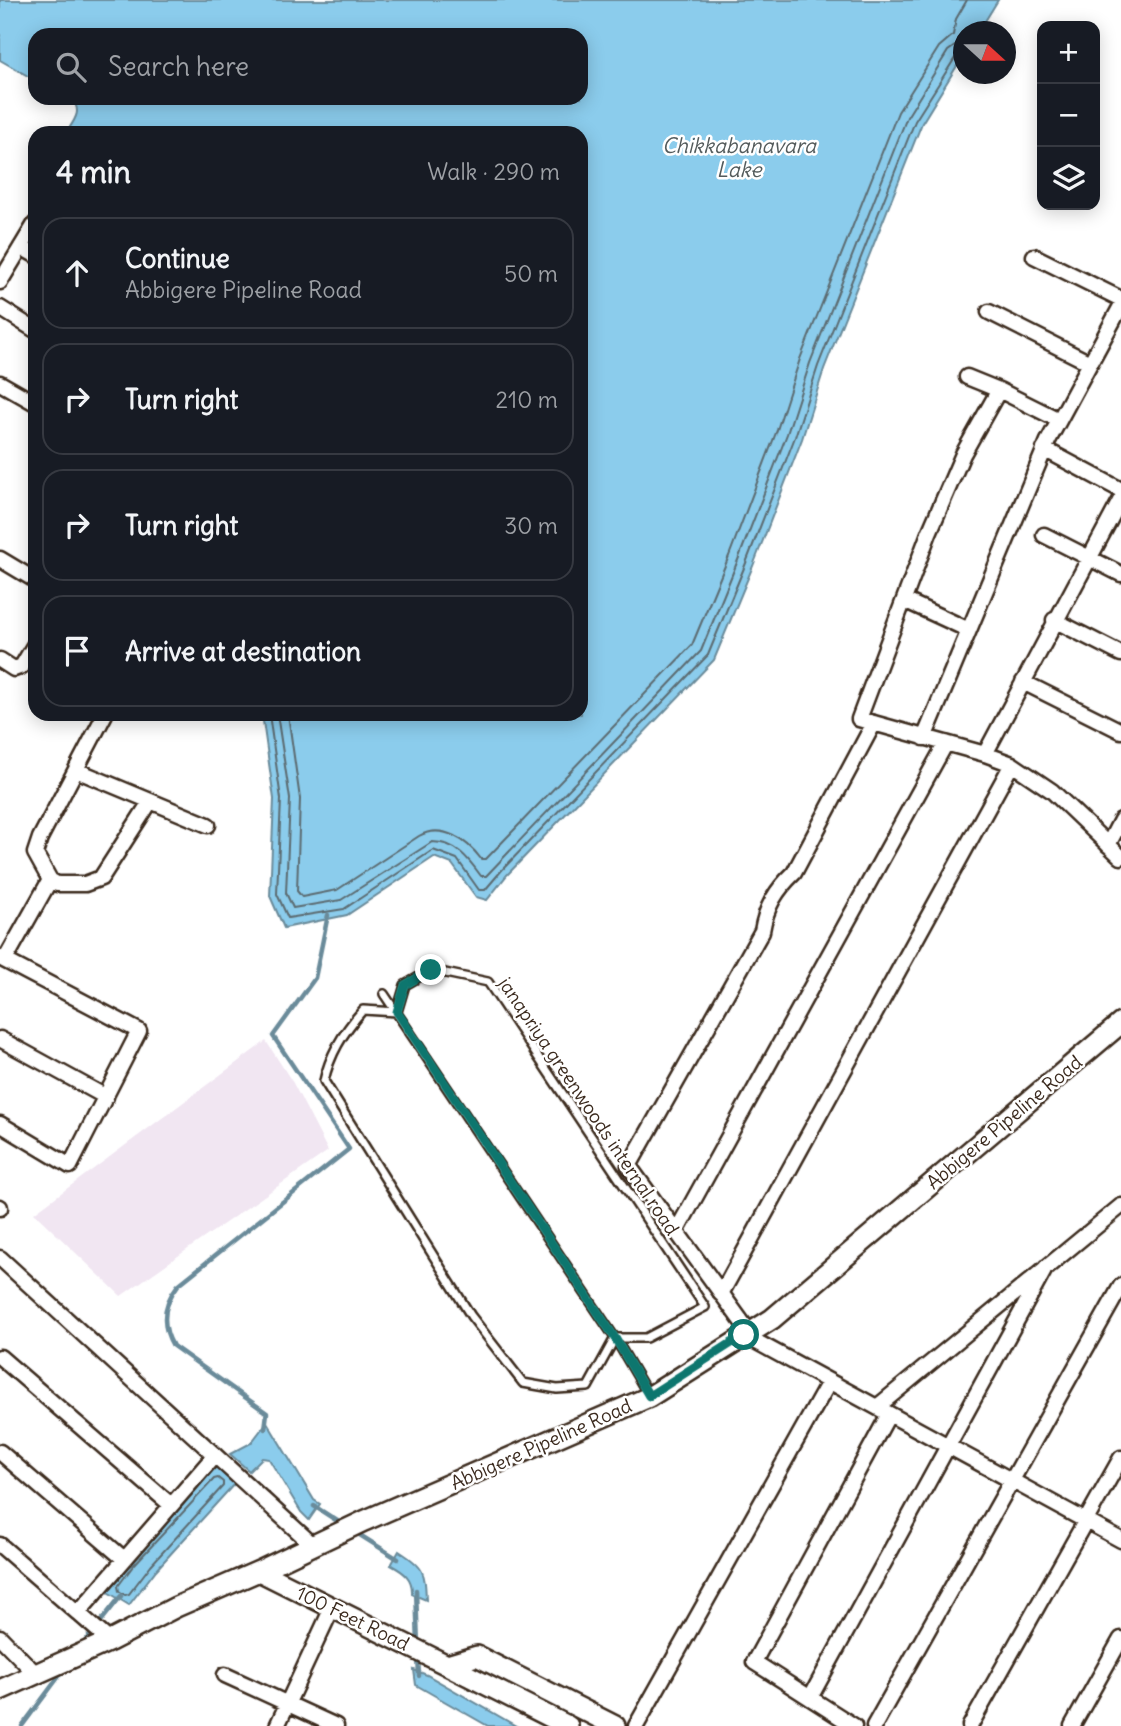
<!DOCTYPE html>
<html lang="en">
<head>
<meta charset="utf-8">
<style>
  body { margin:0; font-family:Delius,sans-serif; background:#242831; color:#f1f3f6 }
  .controls { position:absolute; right:21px; top:21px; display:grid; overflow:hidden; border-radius:14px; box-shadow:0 4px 18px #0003 }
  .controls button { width:63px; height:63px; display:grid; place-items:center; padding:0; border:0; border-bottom:2px solid #363941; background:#171b24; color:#f1f3f6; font:35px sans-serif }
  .compass { position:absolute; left:953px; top:21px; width:63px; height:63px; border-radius:50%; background:#171b24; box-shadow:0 4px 18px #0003; rotate:111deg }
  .stop { position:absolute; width:21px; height:21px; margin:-16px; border:5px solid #0f766e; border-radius:50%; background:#fff }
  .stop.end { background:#0f766e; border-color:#fff; box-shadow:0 2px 7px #0008 }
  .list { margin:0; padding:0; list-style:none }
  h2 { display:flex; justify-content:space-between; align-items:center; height:91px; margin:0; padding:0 28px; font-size:30px }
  h2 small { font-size:23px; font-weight:400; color:#9ea1a6 }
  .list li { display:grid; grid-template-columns:46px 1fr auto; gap:21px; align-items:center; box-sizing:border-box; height:112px; margin:0 14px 14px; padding:0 14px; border:2px solid #363941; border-radius:21px }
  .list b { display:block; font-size:26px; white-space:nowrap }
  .list p { margin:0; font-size:23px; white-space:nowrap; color:#9ea1a6 }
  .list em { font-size:23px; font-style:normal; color:#9ea1a6 }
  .icon { flex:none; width:38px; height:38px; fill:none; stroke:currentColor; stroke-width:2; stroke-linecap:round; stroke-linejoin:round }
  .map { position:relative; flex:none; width:1121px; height:1726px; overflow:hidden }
  .search { position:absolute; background:#171b24; box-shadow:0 4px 18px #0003; left:28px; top:28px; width:560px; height:77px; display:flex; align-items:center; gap:18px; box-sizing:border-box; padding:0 24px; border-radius:21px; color:#9ea1a6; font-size:26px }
  .panel { position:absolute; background:#171b24; box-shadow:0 4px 18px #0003; left:28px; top:126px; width:560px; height:595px; border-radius:21px }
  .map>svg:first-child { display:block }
  .built { fill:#f1e6f2 }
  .water { fill:#8bccec; stroke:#6b8b9a; stroke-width:2 }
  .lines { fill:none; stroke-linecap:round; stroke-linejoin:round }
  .shore { stroke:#5b6b70; stroke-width:2 }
  .stream { stroke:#6b8b9a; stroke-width:4.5 }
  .lane-casing { stroke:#3b2a1e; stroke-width:12 }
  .street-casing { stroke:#3b2a1e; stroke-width:19 }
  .secondary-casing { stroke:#3b2a1e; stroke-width:24 }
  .lane { stroke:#fff; stroke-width:7 }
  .street { stroke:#fff; stroke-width:14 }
  .secondary { stroke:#fff; stroke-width:19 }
  .route { stroke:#0f766e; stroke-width:9 }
  .labels { text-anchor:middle; stroke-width:5; stroke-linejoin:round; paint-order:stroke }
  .street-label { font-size:19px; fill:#3b2a1e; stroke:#fff }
  .water-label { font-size:21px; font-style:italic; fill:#535b5c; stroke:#fff }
</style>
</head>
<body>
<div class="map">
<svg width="1121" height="1726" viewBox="0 0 1121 1726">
  <rect width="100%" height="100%" fill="#fff"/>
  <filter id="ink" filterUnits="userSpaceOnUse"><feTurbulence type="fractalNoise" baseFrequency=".0143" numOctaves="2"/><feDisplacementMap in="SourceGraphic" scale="14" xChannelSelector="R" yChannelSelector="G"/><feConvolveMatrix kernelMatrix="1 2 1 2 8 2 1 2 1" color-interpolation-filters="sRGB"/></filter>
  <g filter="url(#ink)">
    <path class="built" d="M 266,1041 L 293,1083 L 328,1151 L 121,1296 L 34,1213 Z"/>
    <path class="water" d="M 0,0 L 998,0 L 979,31 L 964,32 L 963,56 L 922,123 L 824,369 L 802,439 L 753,566 L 714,660 L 507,875 L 487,900 L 476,897 L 452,864 L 434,857 L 347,915 L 284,928 L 270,896 L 274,799 L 262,714 L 581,714 L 581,133 L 66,133 C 74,121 84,110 70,98 L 581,98 L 581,35 L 35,35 L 35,80 L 0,60 Z
      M 267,1422 L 314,1500 L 320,1504 L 309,1520 L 301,1512 L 269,1459 L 262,1458 L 249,1471 L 230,1454 L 251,1443 Z
      M 216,1467 L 235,1483 L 156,1570 L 129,1605 L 106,1591 L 127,1562 Z
      M 399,1551 C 424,1567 425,1571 426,1600 L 412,1594 C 413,1578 404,1572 391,1565 Z
      M 414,1670 L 427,1675 L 516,1726 L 488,1726 L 416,1685 Z"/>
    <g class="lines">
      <path class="shore" d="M 269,714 L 281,799 L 277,894 L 288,918 L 344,909 L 433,850 L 457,859 L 479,890 L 485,890 L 502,870 L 708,655 L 746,563 L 795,437 L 818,366 L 915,121 L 955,58 L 964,54
        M 277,714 L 290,799 L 286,893 L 293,908 L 341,900 L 432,842 C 456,842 468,858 481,876 L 486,876 L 701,651 L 738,560 L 787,434 L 810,363 L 907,117 L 948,51 L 955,46 L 964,45
        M 288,714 L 300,799 L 297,891 L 302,897 L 337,890 L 419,836 C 442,823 467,840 481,859 L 486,859 L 692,645 L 729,556 L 777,430 L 800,359 L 898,112 L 939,47 L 953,35 L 956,19 L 967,0
        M 218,1478 L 223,1482 L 223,1486 L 151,1565 L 129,1594 L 125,1595 L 119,1591 L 118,1586 L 133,1566 L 214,1479 Z"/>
      <path class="stream" d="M 265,1429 L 267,1413 L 173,1346 C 161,1325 163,1304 178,1285 L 349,1149 L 273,1036 L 315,978 L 328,915
        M 314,1506 L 342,1524
        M 355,1532 L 398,1559
        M 416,1590 L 418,1645
        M 83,1644 L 121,1596
        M 418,1657 L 419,1676
        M 22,1726 L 63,1671"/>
      <g class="lane-casing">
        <path id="lane" d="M 431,970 L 488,982 L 705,1307 L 646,1338 L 615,1338 L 588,1387 L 557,1389 L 523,1383 L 471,1316 L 324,1081 C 330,1053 344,1031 363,1010 L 397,1012 L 405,985 Z
          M 384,994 L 615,1338 L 649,1396"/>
      </g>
      <g class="street-casing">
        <path id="street" d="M 21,247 L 35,255
          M 1034,256 L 1121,299
          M 0,282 L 35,224
          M 0,308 L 35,330
          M 989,312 L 1090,363
          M 967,377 L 999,390 L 1059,420
          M 0,383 L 35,403
          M 999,390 L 963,454 L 929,533 L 859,719 L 985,754 L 1012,764 L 1052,791 L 1121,857
          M 1044,449 L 1121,490
          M 1044,535 L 1121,574
          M 0,559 L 35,580
          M 904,600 L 969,630
          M 1054,620 L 1121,654
          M 0,660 L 14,669 L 22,666 L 35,644
          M 1023,682 L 1121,731
          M 105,714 L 40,838 L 35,853 L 50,880 L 57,884 L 85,884 L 101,878 L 150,802
          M 924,738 L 1048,441 L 1121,306
          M 985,754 L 1121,499
          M 76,770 L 208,825
          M 1108,845 L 1121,820
          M 0,958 L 139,1031 L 70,1166 L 0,1124
          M 5,960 L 50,880
          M 0,1039 L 106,1097
          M 0,1207 L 0,1208
          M 676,1232 L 946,743
          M 0,1258 L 314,1546
          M 721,1294 L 1012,764
          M 750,1333 L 629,1166 L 762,931 C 766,907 776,890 794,873 L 874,723
          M 744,1335 L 1121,1540
          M 0,1357 L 171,1505
          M 877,1407 L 1121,1206
          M 0,1452 L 124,1559
          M 0,1545 L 110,1641
          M 78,1613 L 215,1455
          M 0,1637 L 35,1673
          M 225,1675 L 336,1726
          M 810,1698 L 1046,1267
          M 277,1726 L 332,1608
          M 636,1726 L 828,1384
          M 854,1726 L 754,1662 L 889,1414
          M 874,1726 L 1121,1286
          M 970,1726 L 1121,1458
          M 1072,1726 L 1121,1639"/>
      </g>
      <g class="secondary-casing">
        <path id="secondary" d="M 259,1571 L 447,1665
          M 0,1690 L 110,1641 L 176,1607 L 259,1571 L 364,1521 L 649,1397 L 772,1319 L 1121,1023
          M 568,1726 L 447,1665 L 477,1656 L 615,1726"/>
      </g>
      <use href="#lane" class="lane"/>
      <use href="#street" class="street"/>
      <use href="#secondary" class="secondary"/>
    </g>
  </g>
  <g class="lines" filter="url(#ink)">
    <path class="route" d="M 431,970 L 405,985 L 397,1012 L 615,1338 L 649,1396 L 744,1335"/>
  </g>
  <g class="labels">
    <g class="street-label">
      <text transform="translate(589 1106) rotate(56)" y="7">janapriya greenwoods internal road</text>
      <text transform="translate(1004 1122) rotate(-40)" y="7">Abbigere Pipeline Road</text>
      <text transform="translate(541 1444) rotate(-24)" y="7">Abbigere Pipeline Road</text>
      <text transform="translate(353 1618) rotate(26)" y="7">100 Feet Road</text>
    </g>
    <g class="water-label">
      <text x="739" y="153">Chikkabanavara<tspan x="739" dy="24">Lake</tspan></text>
    </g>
  </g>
</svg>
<div class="controls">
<button>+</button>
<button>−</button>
<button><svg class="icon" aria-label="layers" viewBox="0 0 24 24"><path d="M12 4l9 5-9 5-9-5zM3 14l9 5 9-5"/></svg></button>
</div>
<svg class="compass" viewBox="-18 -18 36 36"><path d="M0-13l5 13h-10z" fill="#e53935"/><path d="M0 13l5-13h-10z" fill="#9ea1a6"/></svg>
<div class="stop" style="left:744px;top:1335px"></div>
<div class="stop end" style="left:431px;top:970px"></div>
<div class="search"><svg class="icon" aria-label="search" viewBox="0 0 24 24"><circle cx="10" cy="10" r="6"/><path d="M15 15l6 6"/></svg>Search here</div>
<section class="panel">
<h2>4 min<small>Walk · 290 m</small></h2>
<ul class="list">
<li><svg class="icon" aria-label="ahead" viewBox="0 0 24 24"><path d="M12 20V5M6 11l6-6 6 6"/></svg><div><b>Continue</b><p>Abbigere Pipeline Road</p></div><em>50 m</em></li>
<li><svg class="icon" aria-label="right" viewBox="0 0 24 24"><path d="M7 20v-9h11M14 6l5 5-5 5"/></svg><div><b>Turn right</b></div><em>210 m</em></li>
<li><svg class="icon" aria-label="right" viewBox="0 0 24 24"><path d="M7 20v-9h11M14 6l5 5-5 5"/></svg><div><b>Turn right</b></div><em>30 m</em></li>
<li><svg class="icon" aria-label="arrive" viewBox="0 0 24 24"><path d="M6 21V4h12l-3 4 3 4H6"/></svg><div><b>Arrive at destination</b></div></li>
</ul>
</section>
</div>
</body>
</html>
